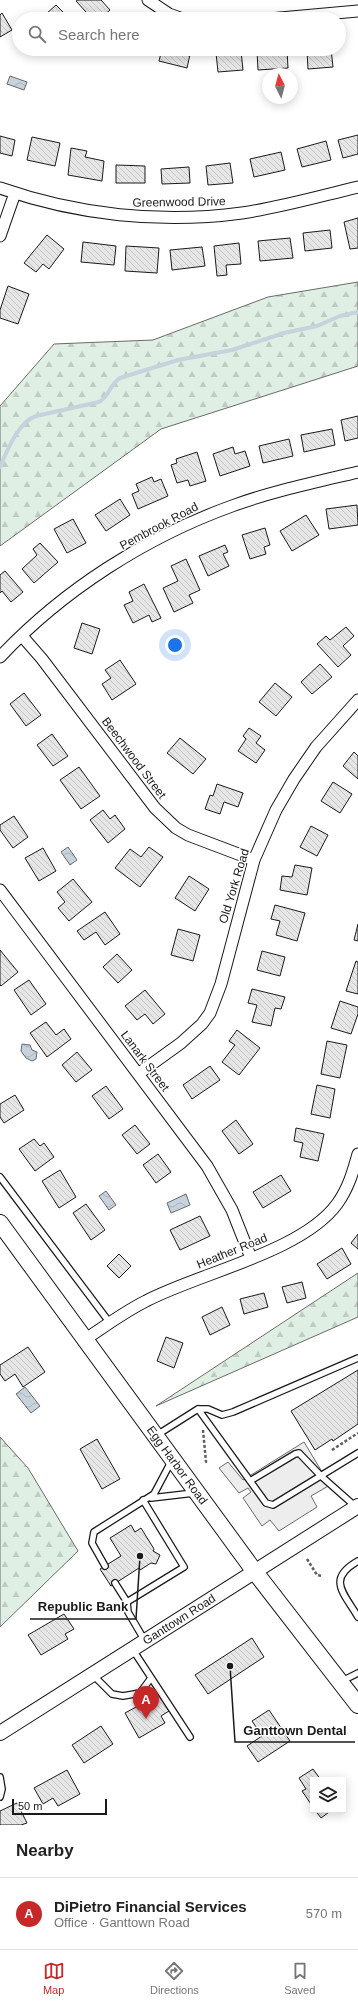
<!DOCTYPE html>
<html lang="en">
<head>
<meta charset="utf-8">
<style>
  body { margin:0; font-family:Helvetica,sans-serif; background:#f6f6f6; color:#222 }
  .controls { position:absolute; right:12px; bottom:12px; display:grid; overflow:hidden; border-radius:0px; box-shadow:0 2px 10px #0003 }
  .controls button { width:36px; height:36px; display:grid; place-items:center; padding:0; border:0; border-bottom:1px solid #e0e0e0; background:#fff; color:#222; font:20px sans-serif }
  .compass { position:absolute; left:262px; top:68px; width:36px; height:36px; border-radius:50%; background:#fff; box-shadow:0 2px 10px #0003; rotate:354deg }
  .scale { position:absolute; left:12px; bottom:10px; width:95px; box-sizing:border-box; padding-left:4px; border:2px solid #1a1a1a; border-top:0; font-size:11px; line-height:14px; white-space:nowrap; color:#1a1a1a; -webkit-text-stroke:3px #fff; paint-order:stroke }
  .you { position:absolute; left:175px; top:645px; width:14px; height:14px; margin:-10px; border:3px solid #fff; border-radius:50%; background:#1a73e8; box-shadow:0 0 0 6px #1a73e833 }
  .badge { display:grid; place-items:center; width:26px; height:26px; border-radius:50%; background:#c62828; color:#fff; font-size:13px; font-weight:700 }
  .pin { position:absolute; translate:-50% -33px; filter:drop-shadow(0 1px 2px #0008) }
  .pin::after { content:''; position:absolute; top:21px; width:14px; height:12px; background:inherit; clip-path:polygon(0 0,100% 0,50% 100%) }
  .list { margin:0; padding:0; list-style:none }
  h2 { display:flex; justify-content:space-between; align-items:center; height:52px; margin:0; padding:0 16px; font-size:17px }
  h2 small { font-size:13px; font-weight:400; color:#767676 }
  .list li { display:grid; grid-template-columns:26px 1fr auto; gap:12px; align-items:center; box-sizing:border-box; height:72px; padding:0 16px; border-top:1px solid #e0e0e0 }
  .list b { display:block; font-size:15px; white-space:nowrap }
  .list p { margin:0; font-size:13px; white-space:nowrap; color:#767676 }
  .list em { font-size:13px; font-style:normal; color:#767676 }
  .icon { flex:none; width:22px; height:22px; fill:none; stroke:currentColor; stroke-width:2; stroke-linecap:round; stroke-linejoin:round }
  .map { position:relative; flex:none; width:358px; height:1825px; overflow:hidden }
  .search { position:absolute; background:#fff; box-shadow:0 2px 10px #0003; left:12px; right:12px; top:12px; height:44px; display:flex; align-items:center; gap:10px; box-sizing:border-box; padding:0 14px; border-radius:22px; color:#767676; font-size:15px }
  .sheet { height:124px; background:#fff }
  nav { display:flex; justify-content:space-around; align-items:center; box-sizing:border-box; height:56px; border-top:1px solid #e0e0e0; background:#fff; font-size:11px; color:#767676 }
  nav a { display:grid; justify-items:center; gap:2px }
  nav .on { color:#c62828 }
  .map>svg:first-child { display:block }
  .forest { fill:url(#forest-firs); stroke:#6a6a6a }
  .parking { fill:#ededed; stroke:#6a6a6a }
  .water { fill:url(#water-waves); stroke:#6a6a6a }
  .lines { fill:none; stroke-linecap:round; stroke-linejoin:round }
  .stream { stroke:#c6d2dc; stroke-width:4 }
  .building { fill:url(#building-back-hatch); stroke:#1a1a1a }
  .service-casing { stroke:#1a1a1a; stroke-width:8 }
  .minor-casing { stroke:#1a1a1a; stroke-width:13 }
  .tertiary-casing { stroke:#1a1a1a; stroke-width:16 }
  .secondary-casing { stroke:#1a1a1a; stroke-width:18 }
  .path { stroke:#5f5f5f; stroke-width:2.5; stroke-dasharray:3 2; stroke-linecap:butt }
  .service { stroke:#fff; stroke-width:5.5 }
  .minor { stroke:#fff; stroke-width:11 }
  .tertiary { stroke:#fff; stroke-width:14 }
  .secondary { stroke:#fff; stroke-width:16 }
  .labels { text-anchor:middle; stroke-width:3; stroke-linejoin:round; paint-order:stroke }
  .street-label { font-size:12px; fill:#1a1a1a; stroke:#fff }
  .leader { fill:none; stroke:#1a1a1a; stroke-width:1.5 }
  .callout-dot { fill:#1a1a1a; stroke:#fff; stroke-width:1.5 }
  .callout-label { font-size:13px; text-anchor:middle; font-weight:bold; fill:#1a1a1a; stroke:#fff; stroke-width:3; stroke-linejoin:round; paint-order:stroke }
</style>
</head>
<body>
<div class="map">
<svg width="358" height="1825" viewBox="0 0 358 1825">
  <defs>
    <pattern id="forest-firs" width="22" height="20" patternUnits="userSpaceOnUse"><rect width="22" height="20" fill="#e0efe3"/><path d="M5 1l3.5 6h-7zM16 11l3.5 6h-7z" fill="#c0ccc2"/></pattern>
    <pattern id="water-waves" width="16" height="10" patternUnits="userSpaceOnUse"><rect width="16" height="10" fill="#c6d2dc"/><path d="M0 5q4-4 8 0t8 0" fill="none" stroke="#aab4bc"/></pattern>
    <pattern id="building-back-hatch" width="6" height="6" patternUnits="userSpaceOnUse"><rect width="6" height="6" fill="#e6e6e6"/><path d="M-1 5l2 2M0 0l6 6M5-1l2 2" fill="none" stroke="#c5c5c5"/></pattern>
  </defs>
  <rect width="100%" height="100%" fill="#fff"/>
  <path class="forest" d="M 358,282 L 358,366 L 161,429 L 0,546 L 0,406 L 54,344 L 153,340 L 268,297 Z
    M 358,1273 L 358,1317 L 156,1406 Z
    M 0,1437 L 28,1468 L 78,1551 L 0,1627 Z"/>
  <path class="parking" d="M 304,1442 L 330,1485 L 311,1496 L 317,1507 L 279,1531 L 270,1520 L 262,1526 L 243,1498 L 251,1492 L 248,1488 L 239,1493 L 219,1468 L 228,1462 L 243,1480 Z"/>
  <path class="water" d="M 10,76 L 27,82 L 24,90 L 7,84 Z
    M 68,847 L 77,860 L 70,865 L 61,852 Z
    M 22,1044 L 30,1045 L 32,1050 L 37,1052 L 36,1059 L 32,1061 L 26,1058 L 21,1051 Z
    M 106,1191 L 116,1205 L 109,1210 L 99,1196 Z
    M 186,1194 L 190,1205 L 171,1213 L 167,1203 Z
    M 25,1387 L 40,1406 L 31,1413 L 16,1394 Z"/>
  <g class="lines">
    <path class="stream" d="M 0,467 C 7,451 18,422 36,416 L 99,402 C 109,397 110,384 120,378 L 178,360 L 232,350 L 284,333 L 317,326 L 340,316 L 358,312"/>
  </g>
  <path class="building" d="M 78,0 L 101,0 L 110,10 L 100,19 L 82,19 L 80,18 L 86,12 L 76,1 Z
    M 56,5 L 66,15 L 61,19 L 50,19 L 46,14 Z
    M 2,13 L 12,30 L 0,37 L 0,15 Z
    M 162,49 L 191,50 L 187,68 L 159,61 Z
    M 287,49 L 288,68 L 258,70 L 257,51 Z
    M 331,49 L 333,67 L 308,69 L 307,51 Z
    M 241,51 L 243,70 L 218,72 L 216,53 Z
    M 358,135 L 358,154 L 343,158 L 338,140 Z
    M 0,136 L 15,140 L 12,156 L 0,153 Z
    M 32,137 L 60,143 L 55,166 L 27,160 Z
    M 326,141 L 331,160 L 302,167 L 297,149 Z
    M 71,148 L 87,151 L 85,157 L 104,161 L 102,181 L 68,175 Z
    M 281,152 L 285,170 L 254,177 L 250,159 Z
    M 230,163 L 233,183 L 208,185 L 206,166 Z
    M 116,165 L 145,166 L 145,183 L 116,183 Z
    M 189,167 L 190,183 L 162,184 L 161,169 Z
    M 358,218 L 358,248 L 350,249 L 344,222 Z
    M 330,230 L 332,248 L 305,251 L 303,233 Z
    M 47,235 L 64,249 L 49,269 L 43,264 L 36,272 L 24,263 Z
    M 290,238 L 293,258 L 260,261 L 258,241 Z
    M 83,242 L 116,246 L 114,265 L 81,262 Z
    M 239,243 L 241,264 L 226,265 L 227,275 L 217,276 L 214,246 Z
    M 126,246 L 159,248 L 157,273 L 125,271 Z
    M 202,247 L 205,266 L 172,270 L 170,250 Z
    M 8,286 L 29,294 L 18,324 L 0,318 L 0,310 Z
    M 358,416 L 358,438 L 345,441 L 341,420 Z
    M 332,429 L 335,445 L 304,452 L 301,435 Z
    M 289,439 L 293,456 L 263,463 L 259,446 Z
    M 233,447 L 235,454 L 245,451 L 250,466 L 220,476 L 213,454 Z
    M 197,452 L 206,481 L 190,486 L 188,480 L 177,483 L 171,465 L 177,463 L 176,459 Z
    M 152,477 L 154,482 L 161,479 L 168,496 L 138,509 L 132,494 L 139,491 L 136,484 Z
    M 120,499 L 130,515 L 106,531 L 95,515 Z
    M 357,505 L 358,525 L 329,529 L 326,509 Z
    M 306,515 L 319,535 L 292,551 L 280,531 Z
    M 73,519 L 86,543 L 67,553 L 54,529 Z
    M 265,528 L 270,545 L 264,547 L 266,554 L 250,559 L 242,535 Z
    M 40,543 L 58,562 L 34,583 L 22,569 L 37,555 L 33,549 Z
    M 225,545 L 228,552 L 223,554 L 229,566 L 208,576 L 199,556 Z
    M 186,559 L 200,590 L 189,595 L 193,603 L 174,612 L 163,588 L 178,581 L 171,566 Z
    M 5,571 L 23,592 L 11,602 L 2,591 L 0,593 L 0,575 Z
    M 144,584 L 161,618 L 152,622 L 149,615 L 133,623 L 124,605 L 133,601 L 129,592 Z
    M 82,623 L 100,629 L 92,654 L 74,648 Z
    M 346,627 L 354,636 L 343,646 L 351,655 L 338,667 L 317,644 L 326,636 L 330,640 Z
    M 120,660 L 136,684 L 112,700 L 102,684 L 111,678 L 105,670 Z
    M 320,664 L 332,677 L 312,694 L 301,682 Z
    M 275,683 L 292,697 L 276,716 L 259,702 Z
    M 24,693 L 41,715 L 26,726 L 10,704 Z
    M 249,728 L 261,736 L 256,743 L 265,750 L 256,763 L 238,751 L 246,739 L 243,736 Z
    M 52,734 L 68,756 L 53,766 L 37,745 Z
    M 180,738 L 206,759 L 193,774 L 167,753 Z
    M 354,752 L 358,756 L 358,779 L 343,766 Z
    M 79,767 L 100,796 L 81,809 L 60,780 Z
    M 333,782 L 352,794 L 340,813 L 321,801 Z
    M 217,784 L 243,793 L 238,807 L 224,802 L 220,814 L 205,809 L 210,795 L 213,796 Z
    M 103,810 L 110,819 L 115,815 L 125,829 L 108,843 L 90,820 Z
    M 14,816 L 28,837 L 13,848 L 0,830 L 0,825 Z
    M 311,826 L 328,835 L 317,856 L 300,847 Z
    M 149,847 L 163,857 L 140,887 L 115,868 L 130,849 L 141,857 Z
    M 43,848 L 56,871 L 39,881 L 25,858 Z
    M 295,865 L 312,868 L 307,895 L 280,890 L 282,876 L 292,877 Z
    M 189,876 L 209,889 L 195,911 L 175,898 Z
    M 73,879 L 92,902 L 69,921 L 58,908 L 65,902 L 57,892 Z
    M 275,905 L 305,913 L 297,941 L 276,935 L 280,921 L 271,919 Z
    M 105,912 L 120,934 L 105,945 L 96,932 L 84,940 L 77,931 Z
    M 358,924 L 358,941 L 354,940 Z
    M 178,929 L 200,935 L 193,961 L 171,955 Z
    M 0,950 L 18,972 L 1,986 L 0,985 Z
    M 262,951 L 285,957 L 280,976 L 257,970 Z
    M 117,954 L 132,970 L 118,983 L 103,967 Z
    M 356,961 L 358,962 L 358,994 L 346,991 Z
    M 29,980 L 46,1004 L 31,1015 L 14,990 Z
    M 252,989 L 285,997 L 281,1009 L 275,1008 L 271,1026 L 252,1022 L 257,1005 L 248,1003 Z
    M 145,990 L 165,1014 L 153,1024 L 145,1014 L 137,1020 L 125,1006 Z
    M 340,1001 L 358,1007 L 358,1014 L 351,1034 L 331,1028 Z
    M 46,1022 L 56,1035 L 64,1029 L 71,1039 L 47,1057 L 30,1033 Z
    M 237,1030 L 260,1048 L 239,1075 L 222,1062 L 235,1045 L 229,1041 Z
    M 327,1041 L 347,1045 L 340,1078 L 321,1074 Z
    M 77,1052 L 92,1070 L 76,1082 L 62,1065 Z
    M 210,1066 L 220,1080 L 192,1099 L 183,1085 Z
    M 317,1085 L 335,1089 L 330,1118 L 311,1114 Z
    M 106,1086 L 123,1109 L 109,1119 L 92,1096 Z
    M 15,1095 L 24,1110 L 4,1123 L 0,1117 L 0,1104 Z
    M 236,1120 L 253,1144 L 239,1154 L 222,1131 Z
    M 135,1125 L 150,1144 L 137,1154 L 122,1135 Z
    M 296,1128 L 324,1134 L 318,1161 L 300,1157 L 303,1143 L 294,1141 Z
    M 34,1139 L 40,1146 L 44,1143 L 54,1157 L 35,1171 L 19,1149 Z
    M 158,1154 L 171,1172 L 156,1183 L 143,1165 Z
    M 60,1170 L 76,1197 L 59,1208 L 42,1181 Z
    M 281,1175 L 291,1191 L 263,1208 L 253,1192 Z
    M 86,1204 L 105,1230 L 91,1240 L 73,1213 Z
    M 200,1216 L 210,1236 L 180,1250 L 170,1230 Z
    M 358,1234 L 358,1249 L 351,1243 Z
    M 342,1248 L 351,1264 L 327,1279 L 317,1264 Z
    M 119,1254 L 131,1266 L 119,1278 L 107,1266 Z
    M 302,1282 L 306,1298 L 287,1303 L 282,1287 Z
    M 264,1293 L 268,1307 L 244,1314 L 240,1299 Z
    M 222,1307 L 230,1325 L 210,1335 L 202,1317 Z
    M 166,1337 L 183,1343 L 174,1368 L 157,1361 Z
    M 28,1347 L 45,1372 L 23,1387 L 15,1374 L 5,1381 L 0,1374 L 0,1365 Z
    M 358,1370 L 358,1424 L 333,1441 L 332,1439 L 315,1450 L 291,1411 Z
    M 97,1439 L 120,1479 L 102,1489 L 80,1449 Z
    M 131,1525 L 135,1532 L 141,1528 L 154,1549 L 153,1551 L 160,1555 L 156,1564 L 151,1563 L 140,1570 L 139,1568 L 111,1586 L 100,1569 L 121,1556 L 110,1538 Z
    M 64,1614 L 74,1629 L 65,1634 L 68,1639 L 41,1655 L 28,1635 Z
    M 252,1638 L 264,1657 L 208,1694 L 195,1675 Z
    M 160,1694 L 169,1711 L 161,1716 L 165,1723 L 139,1738 L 125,1713 Z
    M 269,1710 L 290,1741 L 258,1762 L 247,1746 L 262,1736 L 252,1721 Z
    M 101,1726 L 113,1744 L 84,1763 L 72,1745 Z
    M 313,1769 L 321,1780 L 313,1780 L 313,1807 L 302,1791 L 306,1789 L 299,1778 Z
    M 67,1770 L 80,1794 L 58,1806 L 53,1798 L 43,1804 L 34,1788 Z
    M 17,1803 L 27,1823 L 21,1825 L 0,1825 L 0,1811 Z
    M 315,1810 L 332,1810 L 321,1818 Z"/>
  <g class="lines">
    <g class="service-casing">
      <path id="service" d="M 0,1177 L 110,1323
        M 198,1409 L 266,1503 L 273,1505 L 358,1453
        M 157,1435 L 198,1409 L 208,1409 L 222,1415 L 233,1412 L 358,1358
        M 250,1481 L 295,1454 L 299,1453 L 321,1476 L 356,1507
        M 151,1498 L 194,1493
        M 143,1500 L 184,1567 L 127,1602 L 128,1612 L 145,1641
        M 358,1561 C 326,1579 344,1593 358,1617
        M 105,1566 L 92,1543 L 94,1532 L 154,1494 L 171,1462
        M 115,1583 L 127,1602
        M 133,1650 L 190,1737
        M 93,1675 L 112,1694 L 123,1696 L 140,1693 L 151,1678
        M 342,1681 L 358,1673
        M 0,1777 L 2,1789 L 0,1797"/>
    </g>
    <g class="minor-casing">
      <path id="minor" d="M 148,0 L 169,14 L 183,19
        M 269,19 L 358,11
        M 0,188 C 77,215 161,224 242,213 C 282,207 320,196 358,187
        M 0,236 L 15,193
        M 22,636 L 42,659 L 155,808 L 176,828 L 188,835 L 254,860
        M 0,657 C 63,590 146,537 232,506 C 273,491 316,482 358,472
        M 0,890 L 207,1166 L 232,1210 L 251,1258
        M 138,1074 L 181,1043 L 202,1024 L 210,1013 L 221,984 L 254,860 L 276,810 L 294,779 L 316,747 L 358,700
        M 84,1340 C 104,1327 124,1312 146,1301 C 199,1273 302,1252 337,1204 C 348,1189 353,1172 358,1154"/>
    </g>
    <g class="tertiary-casing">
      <g id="tertiary">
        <path id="s1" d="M 0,1733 L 358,1506"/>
      </g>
    </g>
    <g class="secondary-casing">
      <g id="secondary">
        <path id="s2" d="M 0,1223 L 255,1572 L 358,1705"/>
      </g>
    </g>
    <path class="path" d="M 203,1430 L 206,1462 L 204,1463
      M 332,1450 L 358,1433
      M 307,1559 L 317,1575 L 322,1576"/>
    <use href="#service" class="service"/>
    <use href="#minor" class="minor"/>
    <use href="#tertiary" class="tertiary"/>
    <use href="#secondary" class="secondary"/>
  </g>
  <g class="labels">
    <g class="street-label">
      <text transform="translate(179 202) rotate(-1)" y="4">Greenwood Drive</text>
      <text transform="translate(159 526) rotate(-28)" y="4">Pembrook Road</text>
      <text transform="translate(134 758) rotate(53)" y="4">Beechwood Street</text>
      <text transform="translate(234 886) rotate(-73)" y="4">Old York Road</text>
      <text transform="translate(145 1061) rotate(53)" y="4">Lanark Street</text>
      <text transform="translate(232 1251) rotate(-22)" y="4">Heather Road</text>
      <text dy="4" stroke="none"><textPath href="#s2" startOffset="300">Egg Harbor Road</textPath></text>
      <text dy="4" stroke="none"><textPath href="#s1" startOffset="212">Ganttown Road</textPath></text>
    </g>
  </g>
  <path class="leader" d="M140 1556L136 1619H30M230 1666L235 1742H355"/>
  <g class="callout-dot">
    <circle cx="140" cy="1556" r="4"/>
    <circle cx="230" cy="1666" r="4"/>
  </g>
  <g class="callout-label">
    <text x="83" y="1611">Republic Bank</text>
    <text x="295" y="1735">Ganttown Dental</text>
  </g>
</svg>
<div class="controls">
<button><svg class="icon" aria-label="layers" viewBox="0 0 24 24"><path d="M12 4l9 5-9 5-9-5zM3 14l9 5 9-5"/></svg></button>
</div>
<svg class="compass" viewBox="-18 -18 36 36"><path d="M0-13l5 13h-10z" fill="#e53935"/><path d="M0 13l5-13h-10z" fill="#767676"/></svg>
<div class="scale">50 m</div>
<div class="you"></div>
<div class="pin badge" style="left:146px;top:1719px">A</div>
<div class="search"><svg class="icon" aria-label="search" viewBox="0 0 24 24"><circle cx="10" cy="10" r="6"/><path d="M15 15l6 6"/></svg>Search here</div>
</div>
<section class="sheet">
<h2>Nearby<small></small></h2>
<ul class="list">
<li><span class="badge">A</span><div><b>DiPietro Financial Services</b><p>Office · Ganttown Road</p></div><em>570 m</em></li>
</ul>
</section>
<nav>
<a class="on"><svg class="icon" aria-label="map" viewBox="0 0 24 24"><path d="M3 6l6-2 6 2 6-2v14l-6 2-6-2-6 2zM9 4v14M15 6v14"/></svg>Map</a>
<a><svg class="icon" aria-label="directions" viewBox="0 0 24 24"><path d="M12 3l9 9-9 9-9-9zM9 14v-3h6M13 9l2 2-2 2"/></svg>Directions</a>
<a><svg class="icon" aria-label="saved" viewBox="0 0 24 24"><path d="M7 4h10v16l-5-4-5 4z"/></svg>Saved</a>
</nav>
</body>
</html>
